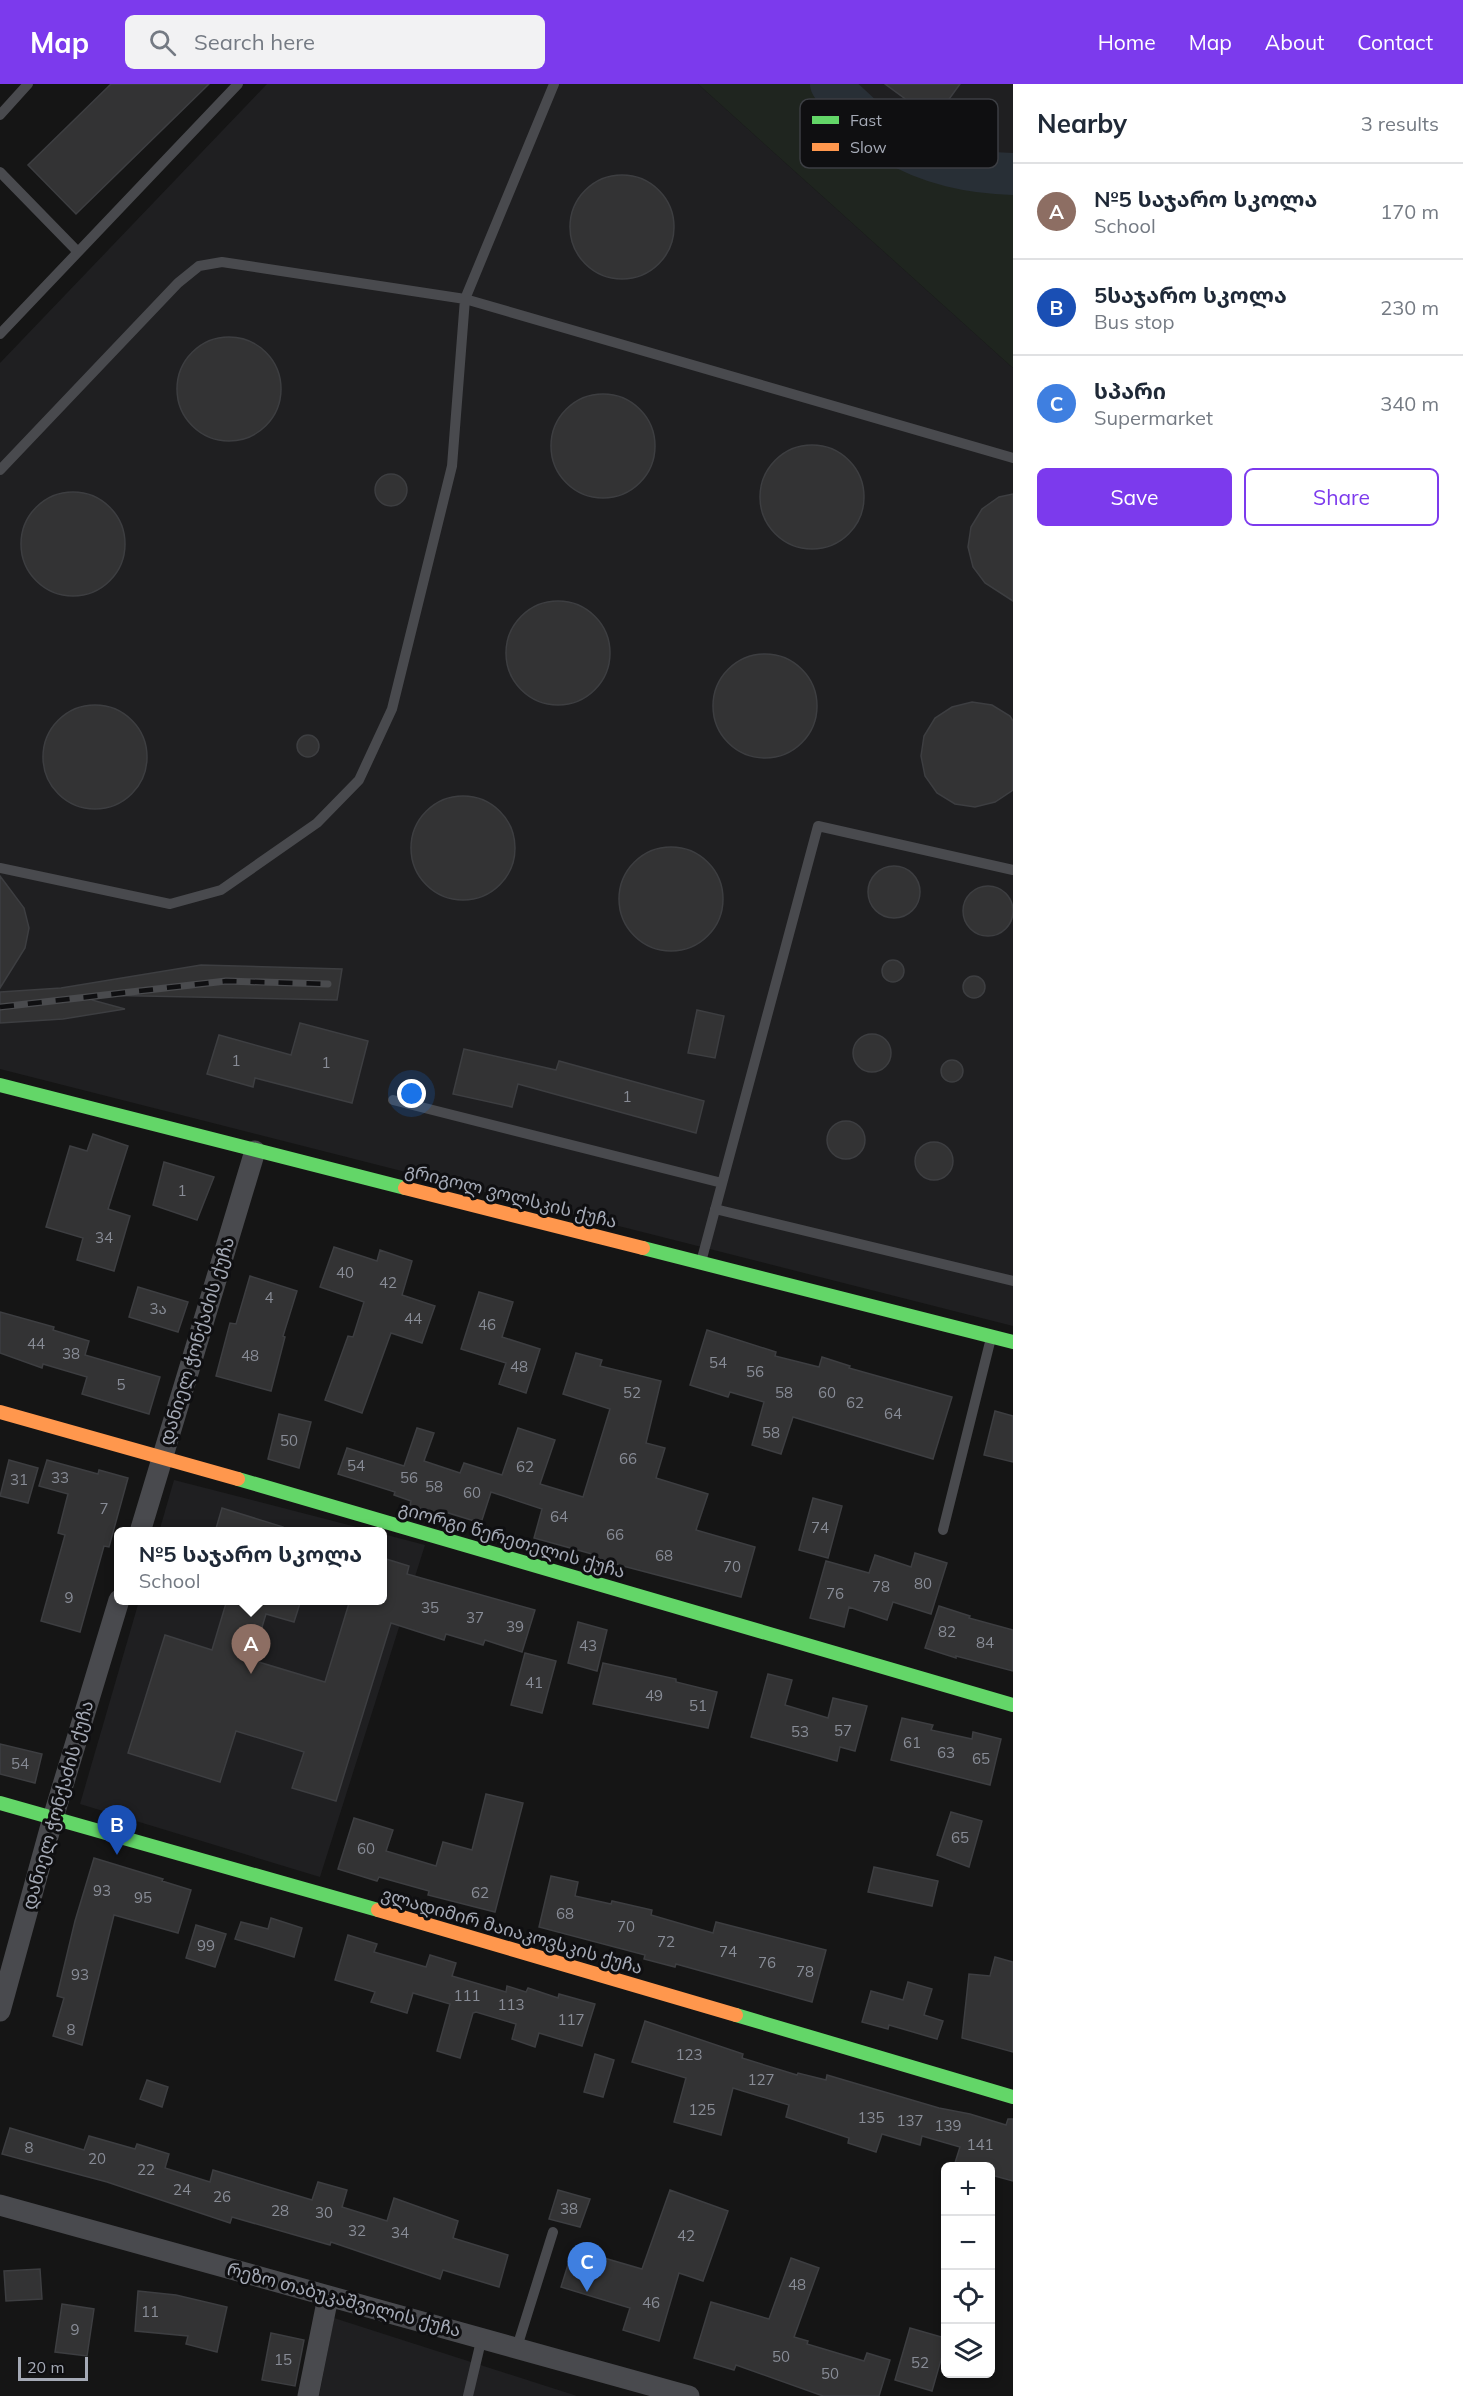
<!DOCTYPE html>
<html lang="en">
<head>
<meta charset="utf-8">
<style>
  body { margin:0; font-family:Mulish,"Noto Sans Georgian",sans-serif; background:#f2f2f3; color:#1f2937 }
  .controls { position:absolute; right:18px; bottom:18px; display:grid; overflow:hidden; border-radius:9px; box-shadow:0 3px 9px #0003 }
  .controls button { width:54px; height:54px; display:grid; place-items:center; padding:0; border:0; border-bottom:2px solid #e0e1e3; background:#fff; color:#1f2937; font:30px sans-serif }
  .scale { position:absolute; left:18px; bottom:15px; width:70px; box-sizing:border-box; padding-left:6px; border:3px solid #a5aab6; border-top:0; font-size:16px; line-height:21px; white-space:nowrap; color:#a5aab6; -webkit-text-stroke:4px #0f0f11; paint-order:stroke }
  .you { position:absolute; left:412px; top:1010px; width:21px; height:21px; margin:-15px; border:4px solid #fff; border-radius:50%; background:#1a73e8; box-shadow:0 0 0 9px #1a73e833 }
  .badge { display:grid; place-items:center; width:39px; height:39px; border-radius:50%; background:#7c3aed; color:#fff; font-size:20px; font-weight:700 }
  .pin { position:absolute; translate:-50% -50px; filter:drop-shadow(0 2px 3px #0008) }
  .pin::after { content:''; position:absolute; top:32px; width:21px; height:18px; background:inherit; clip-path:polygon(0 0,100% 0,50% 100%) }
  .popup { position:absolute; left:114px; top:1443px; width:273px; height:78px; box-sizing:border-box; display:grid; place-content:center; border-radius:9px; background:#fff; filter:drop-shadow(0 2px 4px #0005); font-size:20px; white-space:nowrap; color:#747a83 }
  .popup b { font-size:22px; color:#1f2937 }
  .popup::after { content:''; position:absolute; left:50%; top:100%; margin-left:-12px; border:12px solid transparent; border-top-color:#fff }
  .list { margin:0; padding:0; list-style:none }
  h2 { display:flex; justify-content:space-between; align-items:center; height:78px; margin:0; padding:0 24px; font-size:26px }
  h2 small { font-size:20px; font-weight:400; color:#747a83 }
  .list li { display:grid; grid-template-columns:39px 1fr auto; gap:18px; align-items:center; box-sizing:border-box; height:96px; padding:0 24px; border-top:2px solid #e0e1e3 }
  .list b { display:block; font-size:22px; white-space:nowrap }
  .list p { margin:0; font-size:20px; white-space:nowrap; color:#747a83 }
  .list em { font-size:20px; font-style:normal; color:#747a83 }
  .actions { display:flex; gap:12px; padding:18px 24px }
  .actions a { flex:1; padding:14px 0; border:2px solid #7c3aed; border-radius:9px; text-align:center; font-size:21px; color:#7c3aed }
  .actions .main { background:#7c3aed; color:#fff }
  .icon { flex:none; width:33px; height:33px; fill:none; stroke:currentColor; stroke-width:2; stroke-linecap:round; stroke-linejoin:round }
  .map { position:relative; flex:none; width:1013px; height:2312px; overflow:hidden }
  header { display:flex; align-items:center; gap:36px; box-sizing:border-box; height:84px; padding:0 30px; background:#7c3aed; color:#fff }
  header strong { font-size:28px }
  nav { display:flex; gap:33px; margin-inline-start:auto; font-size:21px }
  .search { width:420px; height:54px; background:#f2f2f3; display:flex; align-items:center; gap:15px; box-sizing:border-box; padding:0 21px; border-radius:9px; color:#747a83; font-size:22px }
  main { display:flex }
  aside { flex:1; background:#fff }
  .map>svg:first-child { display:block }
  .built { fill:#1f1f21 }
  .green { fill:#1f251f }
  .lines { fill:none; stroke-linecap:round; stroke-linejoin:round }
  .river { stroke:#282f36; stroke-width:42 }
  .building { fill:#333334; stroke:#3d3e41; stroke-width:1.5 }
  .lane { stroke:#494a4e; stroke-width:10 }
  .street { stroke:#494a4e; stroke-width:21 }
  .fast { stroke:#63d668; stroke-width:14 }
  .slow { stroke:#ff974d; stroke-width:14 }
  .rail-casing { stroke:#4a4b4e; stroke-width:7 }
  .rail { stroke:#0f0f11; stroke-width:4.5; stroke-dasharray:14; stroke-linecap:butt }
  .labels { text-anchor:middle; stroke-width:6; stroke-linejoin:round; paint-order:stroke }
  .number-label { font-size:15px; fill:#888c96 }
  .street-label { font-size:18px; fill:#a5aab6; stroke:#0f0f11 }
  .key { fill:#0f0f11; stroke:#3c3e43; stroke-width:1.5 }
  .key-label { font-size:16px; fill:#a5aab6 }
</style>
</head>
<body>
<header>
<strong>Map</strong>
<div class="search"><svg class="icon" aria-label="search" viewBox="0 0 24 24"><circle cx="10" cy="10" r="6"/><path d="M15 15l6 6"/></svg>Search here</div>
<nav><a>Home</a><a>Map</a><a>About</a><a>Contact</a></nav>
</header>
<main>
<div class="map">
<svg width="1013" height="2312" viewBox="0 0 1013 2312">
  <rect width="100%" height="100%" fill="#151515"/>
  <path class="built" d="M 267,0 L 698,0 L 1013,284 L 1013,1242 L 0,985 L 0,279 Z
    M 831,0 L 1013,0 L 1013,90 L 987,89 L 942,80 L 893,58 L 837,9 Z
    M 174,1396 L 372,1447 L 159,1448 Z
    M 383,1450 L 425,1461 L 320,1793 L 80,1720 L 139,1517 L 383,1516 Z
    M 334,2234 L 577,2312 L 319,2312 Z"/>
  <path class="green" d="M 698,0 L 831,0 L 837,9 C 855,24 873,45 893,58 C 927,80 973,89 1013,90 L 1013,284 Z"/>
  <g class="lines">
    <path class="river" d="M 831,0 L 837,9 C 855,24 873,45 893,58 C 927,80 973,89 1013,90"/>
  </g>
  <path class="building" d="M 111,0 L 209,0 L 76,130 L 28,81 Z
    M 885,0 L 960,0 L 934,36 Z
    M570 143a52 52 0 1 1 104 0a52 52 0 1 1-104 0Z
    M177 305a52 52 0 1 1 104 0a52 52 0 1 1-104 0Z
    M551 362a52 52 0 1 1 104 0a52 52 0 1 1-104 0Z
    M760 413a52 52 0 1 1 104 0a52 52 0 1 1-104 0Z
    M375 406a16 16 0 1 1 32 0a16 16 0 1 1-32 0Z
    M21 460a52 52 0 1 1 104 0a52 52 0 1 1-104 0Z
    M 1013,410 L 1013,517 L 985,499 L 973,483 L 968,463 L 971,443 L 982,425 L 999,413 Z
    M506 569a52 52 0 1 1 104 0a52 52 0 1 1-104 0Z
    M713 622a52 52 0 1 1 104 0a52 52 0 1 1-104 0Z
    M 972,618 L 992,621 L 1010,632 L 1013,637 L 1013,706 L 995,718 L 975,723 L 955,720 L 937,709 L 925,692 L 921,672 L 924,652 L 935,634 L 952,623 Z
    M43 673a52 52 0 1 1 104 0a52 52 0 1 1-104 0Z
    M297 662a11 11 0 1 1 22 0a11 11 0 1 1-22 0Z
    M411 764a52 52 0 1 1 104 0a52 52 0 1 1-104 0Z
    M619 815a52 52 0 1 1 104 0a52 52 0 1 1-104 0Z
    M868 808a26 26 0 1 1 52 0a26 26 0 1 1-52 0Z
    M 0,792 L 24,824 L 29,844 L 25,864 L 0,904 Z
    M963 827a25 25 0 1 1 50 0a25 25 0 1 1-50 0Z
    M882 887a11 11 0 1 1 22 0a11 11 0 1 1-22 0Z
    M 201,881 L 342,885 L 337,916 L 93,911 L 92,916 L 125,925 L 63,935 L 0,939 L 0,908 L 61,904 Z
    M963 903a11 11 0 1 1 22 0a11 11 0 1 1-22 0Z
    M 697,926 L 724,932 L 715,974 L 688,969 Z
    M 300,939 L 368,957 L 352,1019 L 255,994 L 253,1003 L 207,990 L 219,951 L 291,971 Z
    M853 969a19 19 0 1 1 38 0a19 19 0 1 1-38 0Z
    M 464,965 L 556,986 L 559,977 L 704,1017 L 696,1049 L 518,1000 L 512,1023 L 453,1010 Z
    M941 987a11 11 0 1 1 22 0a11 11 0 1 1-22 0Z
    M827 1056a19 19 0 1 1 38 0a19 19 0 1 1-38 0Z
    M 93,1050 L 128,1062 L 108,1125 L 130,1132 L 114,1187 L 77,1176 L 83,1154 L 46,1143 L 70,1062 L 87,1067 Z
    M915 1077a19 19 0 1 1 38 0a19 19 0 1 1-38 0Z
    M 164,1078 L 214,1093 L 197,1136 L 153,1121 Z
    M 334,1163 L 377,1177 L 380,1166 L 412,1177 L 402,1211 L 435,1222 L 422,1259 L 391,1249 L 362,1329 L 325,1316 L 348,1252 L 353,1253 L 364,1218 L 320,1203 Z
    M 250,1192 L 297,1207 L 283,1252 L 285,1253 L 271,1307 L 216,1292 L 230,1239 L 236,1240 Z
    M 138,1203 L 188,1218 L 178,1248 L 129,1233 Z
    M 479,1208 L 513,1218 L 502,1253 L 540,1265 L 526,1309 L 499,1300 L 506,1279 L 461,1265 Z
    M 0,1228 L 54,1243 L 53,1246 L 89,1257 L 85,1271 L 160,1293 L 149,1330 L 82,1310 L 87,1293 L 43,1280 L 42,1284 L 0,1269 Z
    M 707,1246 L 776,1268 L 775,1272 L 819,1283 L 822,1273 L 850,1282 L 849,1284 L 952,1313 L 933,1375 L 793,1333 L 781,1370 L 752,1361 L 764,1318 L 730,1308 L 728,1313 L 690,1301 Z
    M 576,1269 L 602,1276 L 600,1282 L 661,1297 L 646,1359 L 665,1364 L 656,1394 L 708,1410 L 696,1446 L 755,1463 L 741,1513 L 623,1482 L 591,1472 L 592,1470 L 534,1454 L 542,1425 L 491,1408 L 481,1439 L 445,1428 L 443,1432 L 410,1421 L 411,1417 L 394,1411 L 395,1408 L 338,1390 L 347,1364 L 404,1382 L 417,1344 L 434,1349 L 424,1377 L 460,1389 L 464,1379 L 502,1391 L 518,1344 L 555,1356 L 540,1400 L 583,1413 L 610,1325 L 563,1310 Z
    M 995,1327 L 1013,1332 L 1013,1378 L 984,1371 Z
    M 279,1330 L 311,1338 L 299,1384 L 268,1375 Z
    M 9,1376 L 38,1384 L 28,1419 L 0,1412 Z
    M 47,1376 L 98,1390 L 99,1386 L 128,1394 L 109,1463 L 104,1462 L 80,1548 L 41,1537 L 65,1451 L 58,1449 L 68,1410 L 39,1402 Z
    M 813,1414 L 842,1422 L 828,1474 L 799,1466 Z
    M 222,1424 L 283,1443 L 282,1448 L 215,1448 Z
    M 915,1469 L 947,1479 L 931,1530 L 893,1518 L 887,1536 L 849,1523 L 844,1543 L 810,1534 L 826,1477 L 869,1489 L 875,1471 L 911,1483 Z
    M 383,1474 L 409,1482 L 407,1490 L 535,1526 L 522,1568 L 485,1556 L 483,1561 L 446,1550 L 444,1556 L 391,1539 L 336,1717 L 292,1704 L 304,1668 L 236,1647 L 220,1698 L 128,1669 L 165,1551 L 212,1566 L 227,1516 L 301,1516 L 294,1538 L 266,1530 L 252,1576 L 325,1598 L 350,1516 L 383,1516 Z
    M 939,1522 L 970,1532 L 969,1534 L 1013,1546 L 1013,1587 L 956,1572 L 956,1574 L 925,1564 Z
    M 578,1538 L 607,1546 L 597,1587 L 568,1579 Z
    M 525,1569 L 556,1577 L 542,1629 L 511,1621 Z
    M 603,1579 L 676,1595 L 676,1598 L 717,1608 L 708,1644 L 593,1620 Z
    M 768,1590 L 792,1596 L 785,1621 L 828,1634 L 833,1614 L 867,1622 L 855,1667 L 840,1663 L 837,1677 L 751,1653 Z
    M 902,1634 L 933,1641 L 931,1646 L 972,1655 L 973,1648 L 1001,1655 L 990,1701 L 891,1676 Z
    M 0,1660 L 42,1670 L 35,1699 L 0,1690 Z
    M 486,1710 L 523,1719 L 495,1828 L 428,1811 L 429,1807 L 379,1793 L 377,1797 L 338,1785 L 354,1734 L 393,1746 L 386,1767 L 436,1782 L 443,1758 L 472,1766 Z
    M 951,1728 L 982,1737 L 969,1783 L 937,1771 Z
    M 94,1774 L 163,1795 L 162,1797 L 191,1806 L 178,1849 L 114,1831 L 82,1961 L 53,1952 L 64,1914 L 57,1912 L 75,1837 Z
    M 874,1783 L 938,1797 L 932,1822 L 868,1808 Z
    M 551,1792 L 578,1798 L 575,1812 L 611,1820 L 612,1817 L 652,1826 L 651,1831 L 713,1849 L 716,1838 L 826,1866 L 812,1918 L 676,1880 L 675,1883 L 644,1875 L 645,1871 L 539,1843 Z
    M 271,1834 L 302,1844 L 294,1873 L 235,1855 L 241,1838 L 268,1845 Z
    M 196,1841 L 226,1850 L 215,1883 L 186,1874 Z
    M 348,1851 L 377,1860 L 374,1868 L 426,1883 L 430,1871 L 456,1879 L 452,1892 L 506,1908 L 507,1902 L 526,1908 L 528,1904 L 558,1914 L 559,1910 L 595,1920 L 582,1962 L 539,1949 L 535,1963 L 512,1955 L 516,1940 L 476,1928 L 473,1929 L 460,1974 L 437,1967 L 450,1920 L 413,1909 L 407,1929 L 371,1918 L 375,1908 L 335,1896 Z
    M 995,1873 L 1013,1878 L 1013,1968 L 962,1954 L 969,1890 L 990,1892 Z
    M 908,1898 L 932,1905 L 924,1931 L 943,1937 L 937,1955 L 889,1941 L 888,1945 L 862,1938 L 871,1907 L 903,1916 Z
    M 645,1937 L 743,1970 L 742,1974 L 797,1991 L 798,1989 L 826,1996 L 827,1991 L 939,2024 L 970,2030 L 1006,2041 L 1008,2035 L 1013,2035 L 1013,2097 L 991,2091 L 994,2082 L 954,2082 L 960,2063 L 922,2052 L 920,2061 L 882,2050 L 876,2068 L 848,2059 L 849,2054 L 786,2033 L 789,2021 L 733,2004 L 721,2051 L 674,2038 L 686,1994 L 632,1978 Z
    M 595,1970 L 614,1976 L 603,2013 L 584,2008 Z
    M 147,1996 L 168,2003 L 162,2023 L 140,2015 Z
    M 10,2044 L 84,2066 L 89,2052 L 135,2065 L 137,2060 L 169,2070 L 165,2084 L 210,2098 L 213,2086 L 312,2116 L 318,2098 L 347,2106 L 342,2123 L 387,2137 L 394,2114 L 458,2137 L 453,2154 L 508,2171 L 499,2203 L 443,2186 L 440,2195 L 331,2158 L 330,2161 L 232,2133 L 230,2139 L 107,2098 L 2,2070 Z
    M 558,2106 L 590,2115 L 580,2143 L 549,2135 Z
    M 670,2106 L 728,2127 L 703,2197 L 679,2189 L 659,2257 L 623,2246 L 630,2224 L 561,2203 L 573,2165 L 642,2185 Z
    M 791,2174 L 819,2184 L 794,2253 L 808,2257 L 807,2260 L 864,2277 L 867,2269 L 890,2276 L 879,2312 L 823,2312 L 736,2281 L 734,2286 L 694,2274 L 711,2218 L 769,2235 Z
    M 40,2185 L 42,2215 L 6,2217 L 4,2187 Z
    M 138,2207 L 176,2211 L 227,2223 L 217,2268 L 186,2260 L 188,2252 L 135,2247 Z
    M 62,2220 L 94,2225 L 87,2272 L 55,2268 Z
    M 910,2244 L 945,2254 L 945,2262 L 932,2307 L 895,2296 Z
    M 271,2249 L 304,2256 L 295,2302 L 262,2296 Z"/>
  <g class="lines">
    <path class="lane" d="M 0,31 L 28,0
      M 0,88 L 78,168
      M 0,250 L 238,0
      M 0,386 L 178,199 L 199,182 L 222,178 L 465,215 L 1013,374
      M 0,784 L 170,820 L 221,806 L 317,739 L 359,696 L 392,625 L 452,382 L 465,215 L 554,0
      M 393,1016 L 722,1099
      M 715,1125 L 1013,1197
      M 701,1178 L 818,742 L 1013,786
      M 943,1446 L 991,1254
      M 517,2263 L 553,2148
      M 468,2312 L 482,2253"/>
    <path class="street" d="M 140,1448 L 255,1067
      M 0,1927 L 53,1734 L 119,1516
      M 0,2121 L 689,2312
      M 308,2312 L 328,2213"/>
    <path class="fast" d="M 0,1001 L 405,1104
      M 643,1164 L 1013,1258
      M 238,1395 L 1013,1621
      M 0,1719 L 378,1826
      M 736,1931 L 1013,2013"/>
    <path class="slow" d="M 405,1104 L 643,1164
      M 0,1328 L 238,1395
      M 378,1826 L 736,1931"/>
    <g class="rail-casing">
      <path id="rail" d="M 0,923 L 226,897 L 328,900"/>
    </g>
    <use href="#rail" class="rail"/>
  </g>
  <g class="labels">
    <g class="number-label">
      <text x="236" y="982">1</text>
      <text x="326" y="984">1</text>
      <text x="627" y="1018">1</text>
      <text x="182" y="1112">1</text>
      <text x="104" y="1159">34</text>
      <text x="345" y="1194">40</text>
      <text x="388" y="1204">42</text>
      <text x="269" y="1219">4</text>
      <text x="158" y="1230">3ა</text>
      <text x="413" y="1240">44</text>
      <text x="487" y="1246">46</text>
      <text x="36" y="1265">44</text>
      <text x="71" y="1275">38</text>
      <text x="250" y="1277">48</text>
      <text x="718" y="1284">54</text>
      <text x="519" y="1288">48</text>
      <text x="755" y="1293">56</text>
      <text x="121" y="1306">5</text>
      <text x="632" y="1314">52</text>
      <text x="784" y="1314">58</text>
      <text x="827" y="1314">60</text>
      <text x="855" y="1324">62</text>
      <text x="893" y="1335">64</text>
      <text x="771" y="1354">58</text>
      <text x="289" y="1362">50</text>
      <text x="628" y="1380">66</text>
      <text x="356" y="1387">54</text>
      <text x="525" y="1388">62</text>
      <text x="60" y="1399">33</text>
      <text x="409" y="1399">56</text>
      <text x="19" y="1401">31</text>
      <text x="434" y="1408">58</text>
      <text x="472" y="1414">60</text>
      <text x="104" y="1430">7</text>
      <text x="559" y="1438">64</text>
      <text x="820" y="1449">74</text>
      <text x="615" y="1456">66</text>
      <text x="664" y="1477">68</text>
      <text x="732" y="1488">70</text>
      <text x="923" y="1505">80</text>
      <text x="881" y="1508">78</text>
      <text x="835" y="1515">76</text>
      <text x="69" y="1519">9</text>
      <text x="430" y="1529">35</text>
      <text x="475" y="1539">37</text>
      <text x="515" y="1548">39</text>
      <text x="947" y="1553">82</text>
      <text x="985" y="1564">84</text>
      <text x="588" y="1567">43</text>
      <text x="534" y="1604">41</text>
      <text x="654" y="1617">49</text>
      <text x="698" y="1627">51</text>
      <text x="843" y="1652">57</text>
      <text x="800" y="1653">53</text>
      <text x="912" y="1664">61</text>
      <text x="946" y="1674">63</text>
      <text x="981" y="1680">65</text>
      <text x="20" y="1685">54</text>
      <text x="960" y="1759">65</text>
      <text x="366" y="1770">60</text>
      <text x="102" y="1812">93</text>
      <text x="480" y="1814">62</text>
      <text x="143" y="1819">95</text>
      <text x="565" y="1835">68</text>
      <text x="626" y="1848">70</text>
      <text x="666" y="1863">72</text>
      <text x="206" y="1867">99</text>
      <text x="728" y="1873">74</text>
      <text x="767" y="1884">76</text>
      <text x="805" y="1893">78</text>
      <text x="80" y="1896">93</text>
      <text x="467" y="1917">111</text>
      <text x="511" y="1926">113</text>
      <text x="571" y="1941">117</text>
      <text x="71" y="1951">8</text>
      <text x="689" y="1976">123</text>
      <text x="761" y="2001">127</text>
      <text x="702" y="2031">125</text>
      <text x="871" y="2039">135</text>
      <text x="910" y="2042">137</text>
      <text x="948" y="2047">139</text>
      <text x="980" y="2066">141</text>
      <text x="29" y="2069">8</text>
      <text x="97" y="2080">20</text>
      <text x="146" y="2091">22</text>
      <text x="182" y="2111">24</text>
      <text x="222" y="2118">26</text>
      <text x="569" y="2130">38</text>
      <text x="280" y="2132">28</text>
      <text x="324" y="2134">30</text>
      <text x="357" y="2152">32</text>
      <text x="400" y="2154">34</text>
      <text x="686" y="2157">42</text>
      <text x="797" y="2206">48</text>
      <text x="651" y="2224">46</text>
      <text x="150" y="2233">11</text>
      <text x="75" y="2251">9</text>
      <text x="781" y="2278">50</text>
      <text x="283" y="2281">15</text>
      <text x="920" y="2284">52</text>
      <text x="830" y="2295">50</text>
    </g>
    <g class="street-label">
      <text transform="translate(511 1112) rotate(14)" y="6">გრიგოლ ვოლსკის ქუჩა</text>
      <text transform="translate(197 1257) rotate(-73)" y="6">დანიელ ჭონქაძის ქუჩა</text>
      <text transform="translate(512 1456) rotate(16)" y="6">გიორგი წერეთელის ქუჩა</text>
      <text transform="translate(58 1721) rotate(-74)" y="6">დანიელ ჭონქაძის ქუჩა</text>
      <text transform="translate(512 1847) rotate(16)" y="6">ვლადიმირ მაიაკოვსკის ქუჩა</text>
      <text transform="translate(344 2216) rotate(15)" y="6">რეზო თაბუკაშვილის ქუჩა</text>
    </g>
  </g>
  <rect x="800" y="15" width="198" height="69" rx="9" class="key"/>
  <rect x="812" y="32" width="27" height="8" fill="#63d668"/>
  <rect x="812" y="59" width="27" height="8" fill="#ff974d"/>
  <g class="key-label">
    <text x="850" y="42">Fast</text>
    <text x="850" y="69">Slow</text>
  </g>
</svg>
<div class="controls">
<button>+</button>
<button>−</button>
<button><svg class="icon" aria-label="locate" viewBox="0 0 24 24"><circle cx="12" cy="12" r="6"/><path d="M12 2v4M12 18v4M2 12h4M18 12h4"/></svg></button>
<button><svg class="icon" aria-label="layers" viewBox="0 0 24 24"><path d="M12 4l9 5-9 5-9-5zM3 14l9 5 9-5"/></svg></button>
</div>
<div class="scale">20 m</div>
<div class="you"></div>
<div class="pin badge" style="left:251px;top:1590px;background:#8d6e63">A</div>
<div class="popup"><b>№5 საჯარო სკოლა</b>School</div>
<div class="pin badge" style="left:117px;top:1771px;background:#1a4fb4">B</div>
<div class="pin badge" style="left:587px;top:2208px;background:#3f7fe0">C</div>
</div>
<aside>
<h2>Nearby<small>3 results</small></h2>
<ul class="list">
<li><span class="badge" style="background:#8d6e63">A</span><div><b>№5 საჯარო სკოლა</b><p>School</p></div><em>170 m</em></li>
<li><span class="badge" style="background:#1a4fb4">B</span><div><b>5საჯარო სკოლა</b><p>Bus stop</p></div><em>230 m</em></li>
<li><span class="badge" style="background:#3f7fe0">C</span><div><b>სპარი</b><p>Supermarket</p></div><em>340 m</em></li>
</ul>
<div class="actions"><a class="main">Save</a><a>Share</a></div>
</aside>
</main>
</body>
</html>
